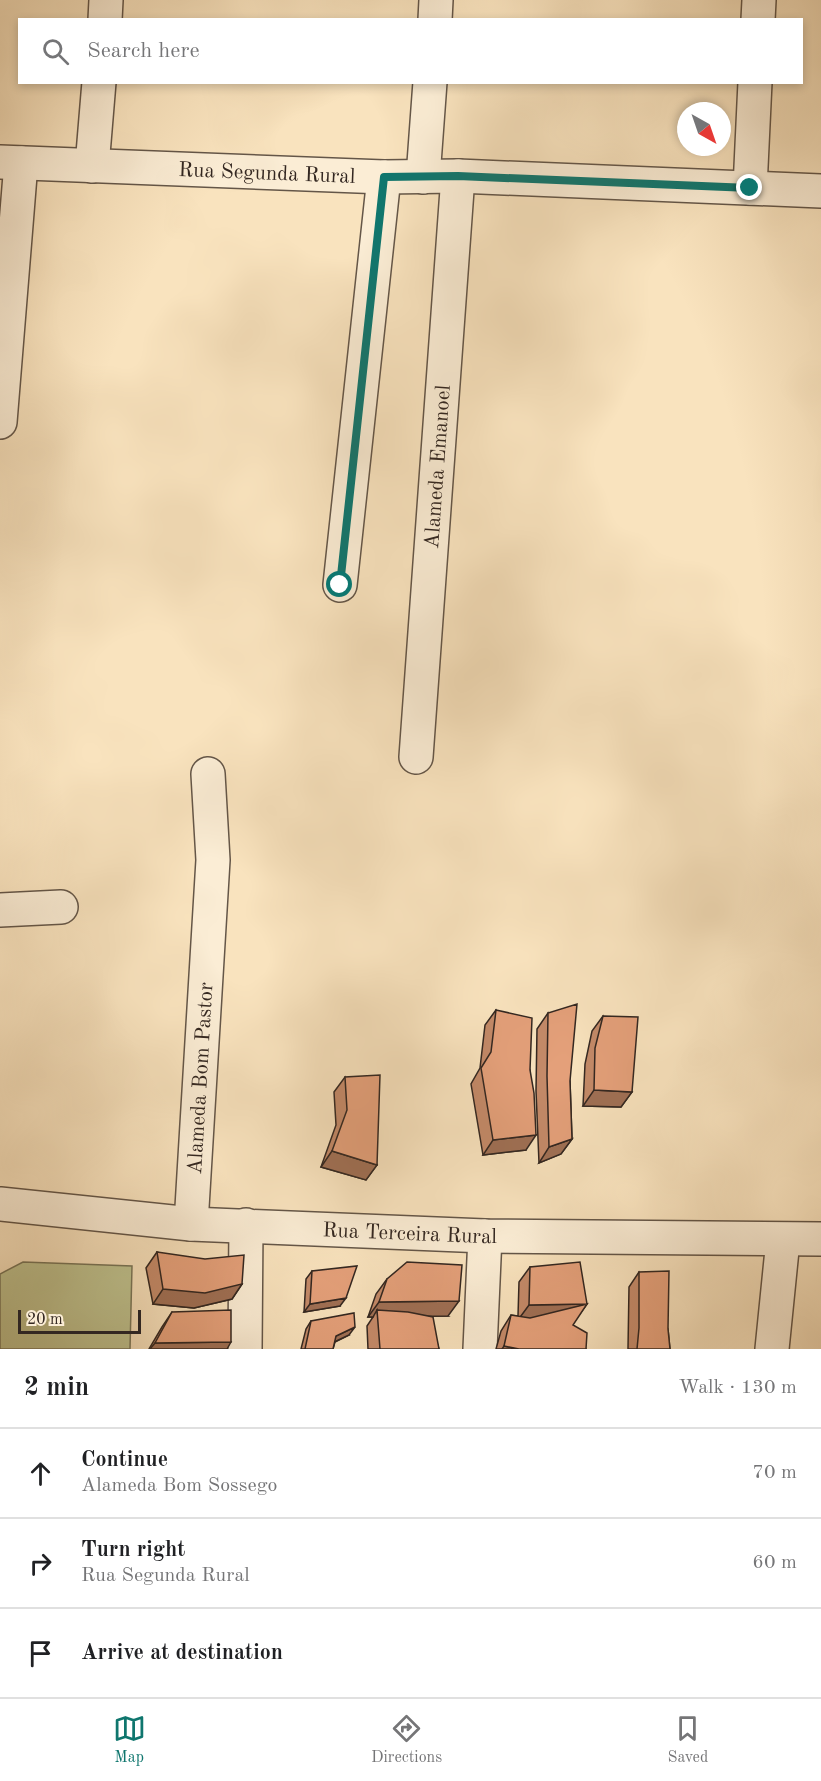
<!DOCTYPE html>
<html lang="en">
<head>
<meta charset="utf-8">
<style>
  body { margin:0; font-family:"Old Standard TT",serif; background:#f6f6f6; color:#202124 }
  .compass { position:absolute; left:677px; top:102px; width:54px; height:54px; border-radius:50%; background:#fff; box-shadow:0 3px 9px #0003; rotate:140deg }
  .scale { position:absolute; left:18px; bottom:15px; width:123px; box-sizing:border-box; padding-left:6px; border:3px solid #332721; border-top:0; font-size:16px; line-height:21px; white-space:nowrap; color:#332721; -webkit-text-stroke:4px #fbedd5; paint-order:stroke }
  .stop { position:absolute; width:18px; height:18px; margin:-14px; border:4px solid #0f766e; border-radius:50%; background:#fff }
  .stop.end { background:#0f766e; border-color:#fff; box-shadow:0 2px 6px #0008 }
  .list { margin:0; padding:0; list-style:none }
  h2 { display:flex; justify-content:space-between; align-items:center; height:78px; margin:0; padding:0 24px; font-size:26px }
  h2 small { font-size:20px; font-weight:400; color:#757577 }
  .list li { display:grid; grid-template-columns:39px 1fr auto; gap:18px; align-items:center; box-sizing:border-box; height:90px; padding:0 24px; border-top:2px solid #e0e0e0 }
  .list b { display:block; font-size:22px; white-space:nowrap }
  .list p { margin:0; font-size:20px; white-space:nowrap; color:#757577 }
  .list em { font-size:20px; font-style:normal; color:#757577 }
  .icon { flex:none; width:33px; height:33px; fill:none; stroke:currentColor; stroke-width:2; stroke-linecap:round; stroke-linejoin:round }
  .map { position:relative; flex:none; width:821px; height:1349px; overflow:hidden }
  .search { position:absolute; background:#fff; box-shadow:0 3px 9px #0003; left:18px; right:18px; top:18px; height:66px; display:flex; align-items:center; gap:15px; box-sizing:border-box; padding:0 21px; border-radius:0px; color:#757577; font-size:22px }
  .sheet { height:348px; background:#fff }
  nav { display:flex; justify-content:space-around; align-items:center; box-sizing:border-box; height:84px; border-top:2px solid #e0e0e0; background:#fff; font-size:16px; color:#757577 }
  nav a { display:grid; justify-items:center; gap:3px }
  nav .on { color:#0f766e }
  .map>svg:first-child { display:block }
  .green { fill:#bfc390; stroke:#797558; stroke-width:1.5 }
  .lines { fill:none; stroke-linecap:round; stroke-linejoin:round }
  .minor-casing { stroke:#645648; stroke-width:36 }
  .minor { stroke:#fbedd5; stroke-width:33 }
  .wall { fill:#c48a69; stroke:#332721; stroke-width:1.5 }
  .shaded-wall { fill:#a07055; stroke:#332721; stroke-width:1.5 }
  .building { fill:#e4a07a; stroke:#332721; stroke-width:1.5 }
  .route { stroke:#0f766e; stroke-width:8 }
  .labels { text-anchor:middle; stroke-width:6; stroke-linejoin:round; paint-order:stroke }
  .street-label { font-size:21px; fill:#332721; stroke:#fbedd5 }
</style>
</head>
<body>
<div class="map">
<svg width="821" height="1349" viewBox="0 0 821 1349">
  <rect width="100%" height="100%" fill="#f9e3be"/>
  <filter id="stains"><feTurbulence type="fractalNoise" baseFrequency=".00333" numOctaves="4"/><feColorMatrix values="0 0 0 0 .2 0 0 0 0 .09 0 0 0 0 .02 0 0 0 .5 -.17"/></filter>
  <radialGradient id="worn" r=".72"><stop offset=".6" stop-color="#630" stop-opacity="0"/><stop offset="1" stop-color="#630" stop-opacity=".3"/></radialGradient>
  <path class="green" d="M 23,1262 L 132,1266 L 130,1349 L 0,1349 L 0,1274 Z"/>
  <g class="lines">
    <g class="minor-casing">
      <g id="minor">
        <path d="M 105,20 L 106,0"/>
        <path d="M 435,20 L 436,0"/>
        <path d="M 758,20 L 759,0"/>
        <path id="s1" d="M 0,162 L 384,177 L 458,176 L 821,191"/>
        <path d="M 92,166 L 99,82"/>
        <path d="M 423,177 L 430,82"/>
        <path d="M 750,188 L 755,82"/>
        <path d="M 0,422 L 21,163"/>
        <path d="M 340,585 L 384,177"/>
        <path id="s2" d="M 416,757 L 458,176"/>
        <path d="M 0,910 L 61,907"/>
        <path id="s3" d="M 0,1204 L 191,1224 L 485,1236 L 821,1239"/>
        <path id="s4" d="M 191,1224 L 213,860 L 208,774"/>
        <path d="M 245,1349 L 246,1225"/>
        <path d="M 480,1349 L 485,1236"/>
        <path d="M 772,1349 L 783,1240"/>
      </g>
    </g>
    <use href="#minor" class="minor"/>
  </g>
  <path class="wall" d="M 496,1010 L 530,1070 L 526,1150 L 483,1155 L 471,1084 L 480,1068 L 485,1025 Z
    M 548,1013 L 570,1081 L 572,1139 L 561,1154 L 539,1163 L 536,1091 L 537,1029 Z
    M 603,1016 L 632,1092 L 621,1107 L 583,1106 L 585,1064 L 592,1031 Z
    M 345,1077 L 377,1165 L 366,1180 L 321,1167 L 336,1125 L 334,1092 Z
    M 157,1252 L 242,1284 L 232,1299 L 194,1308 L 153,1304 L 146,1268 Z
    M 530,1267 L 573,1325 L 586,1349 L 496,1349 L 501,1331 L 511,1315 L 518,1316 L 519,1282 Z
    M 312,1271 L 340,1306 L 304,1312 L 306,1279 Z
    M 639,1272 L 668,1329 L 670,1349 L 628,1349 L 629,1287 Z
    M 387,1279 L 448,1316 L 429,1316 L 439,1349 L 368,1349 L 367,1326 L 373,1317 L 368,1317 L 376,1294 Z
    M 172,1312 L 227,1349 L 149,1349 L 162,1327 Z
    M 311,1321 L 349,1335 L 335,1342 L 333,1349 L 301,1349 L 306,1329 Z"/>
  <path class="shaded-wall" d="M 594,1090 L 632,1092 L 621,1107 L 583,1106 Z
    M 536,1135 L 526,1150 L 483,1155 L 493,1140 Z
    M 572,1139 L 561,1154 L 539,1163 L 549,1147 Z
    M 332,1151 L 377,1165 L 366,1180 L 321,1167 Z
    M 242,1284 L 232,1299 L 194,1308 L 153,1304 L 163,1289 Z
    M 346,1298 L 340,1306 L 304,1312 L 310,1304 Z
    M 459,1301 L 448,1316 L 378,1317 L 377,1310 L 373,1317 L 368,1317 L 379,1302 Z
    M 587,1304 L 576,1319 L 518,1320 L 529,1305 Z
    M 355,1327 L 349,1335 L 330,1344 L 336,1336 Z
    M 231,1342 L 227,1349 L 150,1349 L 155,1343 Z
    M 504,1346 L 519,1349 L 502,1349 Z"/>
  <path class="building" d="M 577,1004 L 570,1081 L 572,1139 L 549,1147 L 547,1076 L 548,1013 Z
    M 496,1010 L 532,1018 L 530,1070 L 534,1093 L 536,1135 L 493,1140 L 481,1068 L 491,1052 Z
    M 603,1016 L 638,1017 L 632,1092 L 594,1090 L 595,1048 Z
    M 380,1075 L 377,1165 L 332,1151 L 347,1110 L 345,1077 Z
    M 157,1252 L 205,1259 L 244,1255 L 242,1284 L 205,1293 L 163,1289 Z
    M 407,1262 L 462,1265 L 459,1301 L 379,1302 L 387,1279 Z
    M 580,1262 L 587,1304 L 529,1305 L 530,1267 Z
    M 357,1266 L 346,1298 L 310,1304 L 312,1271 Z
    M 669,1271 L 668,1329 L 670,1349 L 637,1349 L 639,1328 L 639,1272 Z
    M 587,1304 L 573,1325 L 587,1333 L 586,1349 L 519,1349 L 504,1346 L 511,1315 L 530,1318 Z
    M 231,1310 L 231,1342 L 155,1343 L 172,1312 Z
    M 377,1310 L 408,1312 L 433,1317 L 439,1349 L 380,1349 Z
    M 354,1313 L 355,1327 L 336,1336 L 333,1349 L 305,1349 L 311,1321 Z"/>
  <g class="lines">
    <path class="route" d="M 340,585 L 384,177 L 458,176 L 750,188"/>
  </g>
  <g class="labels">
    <g class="street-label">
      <text dy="7" stroke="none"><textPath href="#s1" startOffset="267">Rua Segunda Rural</textPath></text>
      <text dy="7" stroke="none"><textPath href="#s2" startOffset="291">Alameda Emanoel</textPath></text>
      <text dy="7" stroke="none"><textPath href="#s4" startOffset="146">Alameda Bom Pastor</textPath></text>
      <text dy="7" stroke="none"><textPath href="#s3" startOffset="411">Rua Terceira Rural</textPath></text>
    </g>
  </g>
  <rect width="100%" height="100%" filter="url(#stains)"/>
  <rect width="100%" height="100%" fill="url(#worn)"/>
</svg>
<svg class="compass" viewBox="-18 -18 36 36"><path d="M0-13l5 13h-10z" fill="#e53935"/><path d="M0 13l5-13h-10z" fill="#757577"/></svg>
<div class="scale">20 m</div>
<div class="stop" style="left:340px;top:585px"></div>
<div class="stop end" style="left:750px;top:188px"></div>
<div class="search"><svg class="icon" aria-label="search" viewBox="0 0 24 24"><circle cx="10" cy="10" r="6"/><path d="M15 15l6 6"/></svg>Search here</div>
</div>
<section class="sheet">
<h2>2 min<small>Walk · 130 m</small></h2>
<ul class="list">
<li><svg class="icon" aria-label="ahead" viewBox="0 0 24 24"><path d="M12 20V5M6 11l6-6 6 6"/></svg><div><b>Continue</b><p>Alameda Bom Sossego</p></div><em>70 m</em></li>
<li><svg class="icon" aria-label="right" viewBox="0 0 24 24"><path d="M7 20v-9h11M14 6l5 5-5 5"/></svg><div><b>Turn right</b><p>Rua Segunda Rural</p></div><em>60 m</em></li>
<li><svg class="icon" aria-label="arrive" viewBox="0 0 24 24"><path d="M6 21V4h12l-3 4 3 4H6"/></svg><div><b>Arrive at destination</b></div></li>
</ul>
</section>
<nav>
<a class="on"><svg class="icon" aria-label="map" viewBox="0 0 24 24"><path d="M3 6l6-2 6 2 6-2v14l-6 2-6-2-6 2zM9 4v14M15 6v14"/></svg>Map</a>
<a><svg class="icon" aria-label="directions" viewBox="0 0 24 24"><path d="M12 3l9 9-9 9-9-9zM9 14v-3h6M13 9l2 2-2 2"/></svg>Directions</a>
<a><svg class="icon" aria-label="saved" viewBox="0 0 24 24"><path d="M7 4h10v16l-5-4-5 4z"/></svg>Saved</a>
</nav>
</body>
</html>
